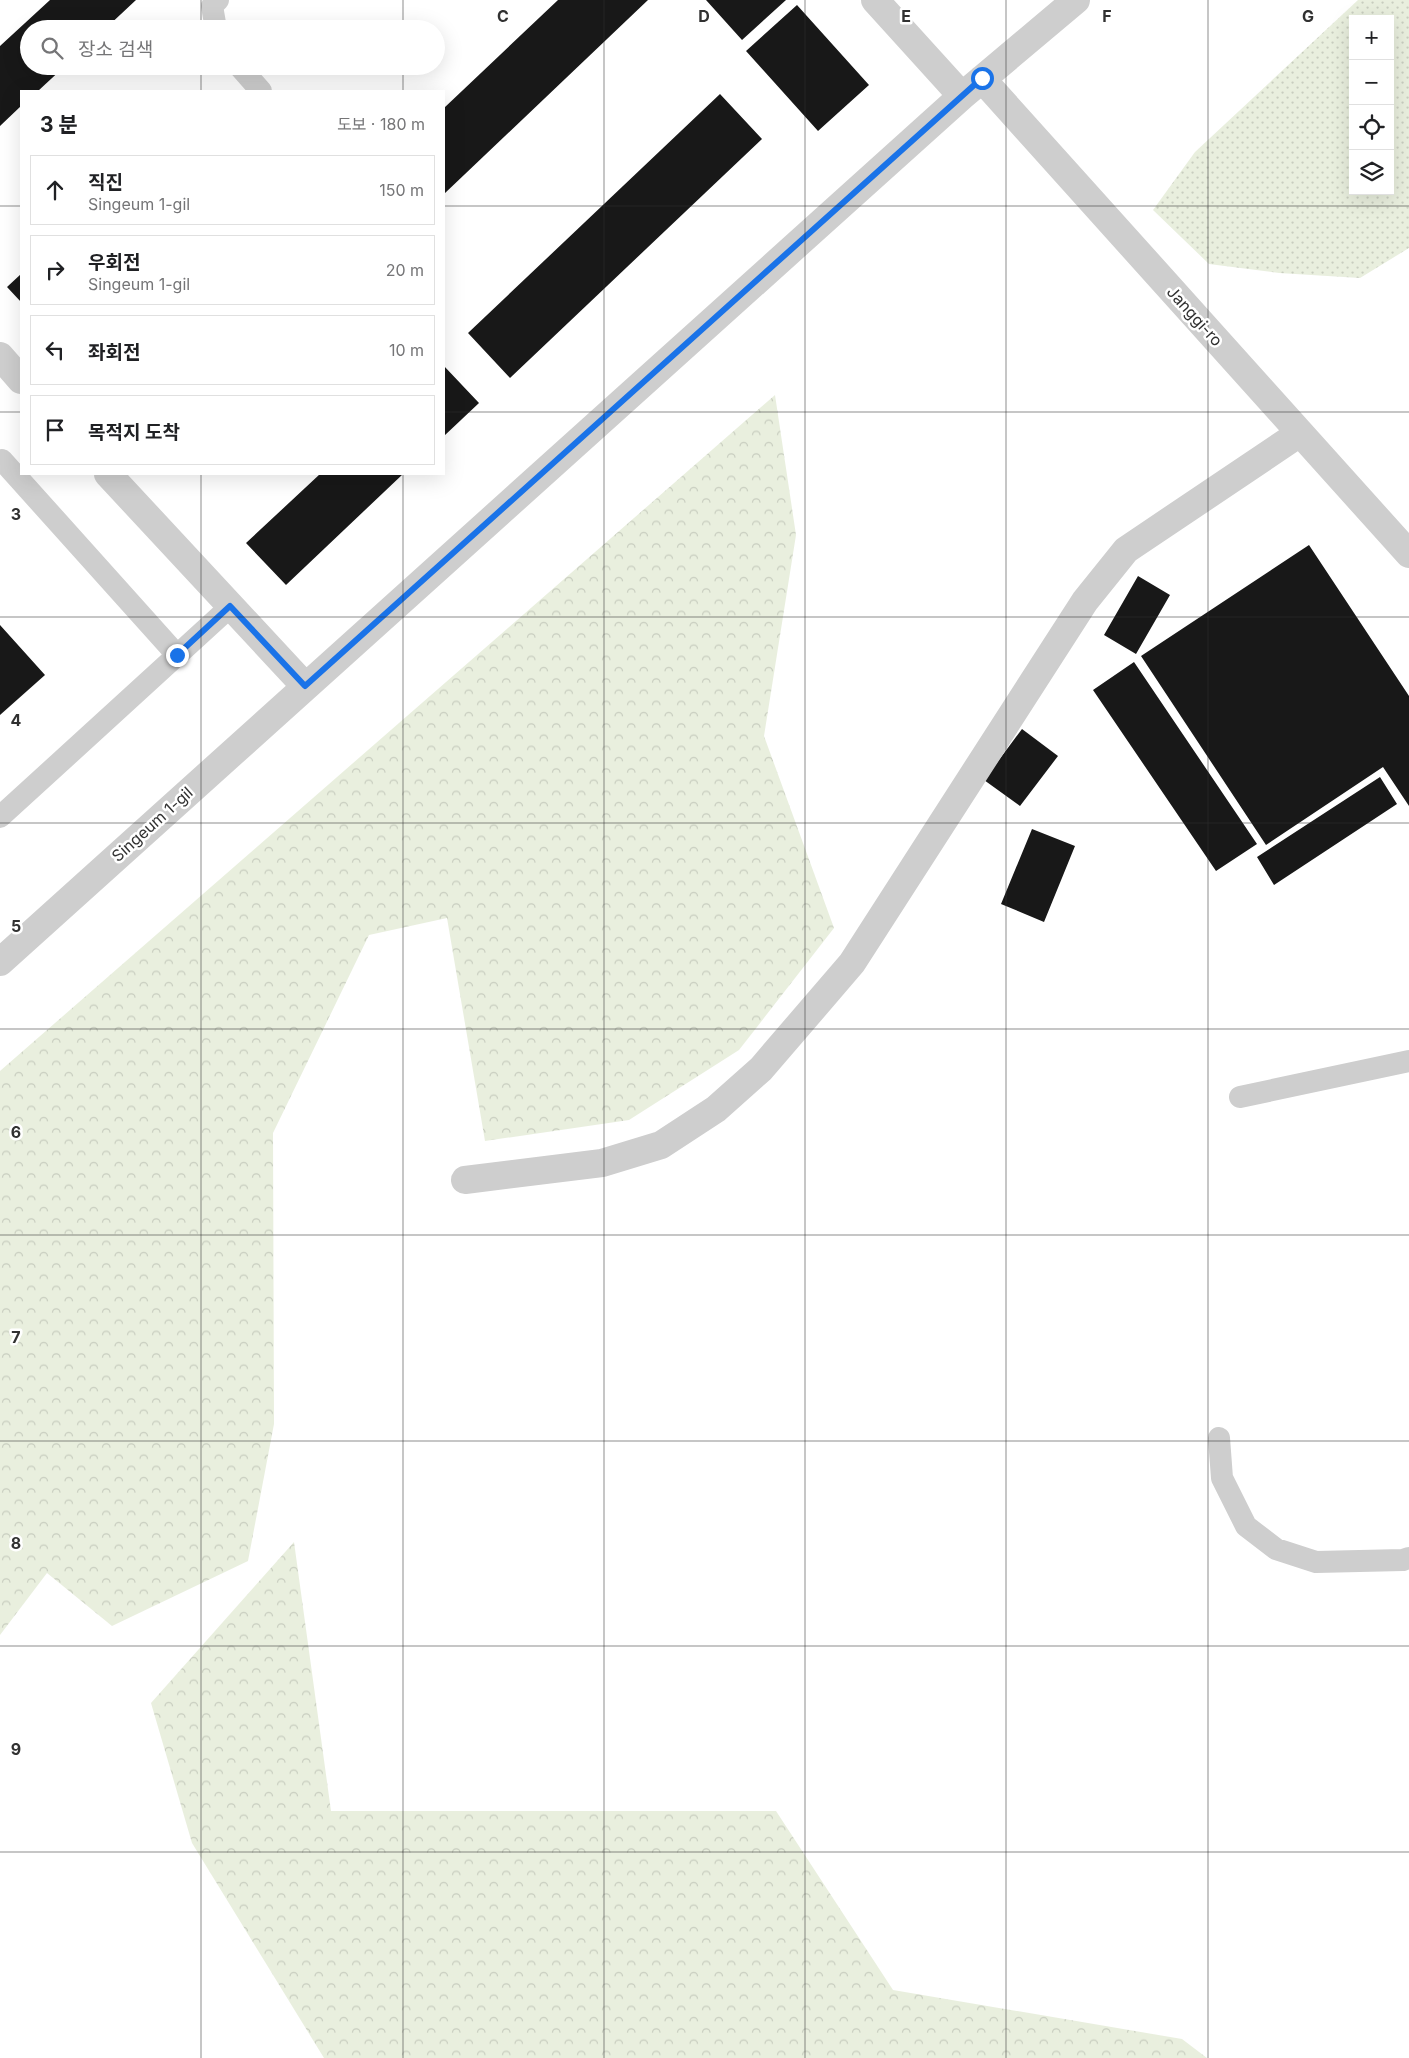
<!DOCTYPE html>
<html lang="ko">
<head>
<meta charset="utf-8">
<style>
  body { margin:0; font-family:Inter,"Noto Sans KR",sans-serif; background:#f6f6f6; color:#202124 }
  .controls { position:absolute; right:15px; top:15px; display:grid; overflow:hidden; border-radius:0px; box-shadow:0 5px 20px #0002 }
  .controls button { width:45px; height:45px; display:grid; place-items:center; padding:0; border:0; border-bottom:1px solid #e0e0e0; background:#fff; color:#202124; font:25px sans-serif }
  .stop { position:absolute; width:15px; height:15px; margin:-11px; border:4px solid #1a73e8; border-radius:50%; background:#fff }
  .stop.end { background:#1a73e8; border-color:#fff; box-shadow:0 1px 5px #0008 }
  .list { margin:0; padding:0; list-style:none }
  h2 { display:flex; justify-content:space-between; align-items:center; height:65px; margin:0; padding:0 20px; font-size:21px }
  h2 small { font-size:16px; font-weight:400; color:#757577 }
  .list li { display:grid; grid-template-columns:32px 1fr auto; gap:15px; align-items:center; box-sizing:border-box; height:70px; margin:0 10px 10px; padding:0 10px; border:1px solid #e0e0e0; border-radius:0px }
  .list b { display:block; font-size:19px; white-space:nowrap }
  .list p { margin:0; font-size:16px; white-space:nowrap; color:#757577 }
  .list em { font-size:16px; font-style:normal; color:#757577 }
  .icon { flex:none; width:28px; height:28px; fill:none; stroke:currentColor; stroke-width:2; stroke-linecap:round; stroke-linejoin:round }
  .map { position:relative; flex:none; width:1409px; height:2058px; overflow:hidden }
  .search { position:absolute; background:#fff; box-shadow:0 5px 20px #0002; left:20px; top:20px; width:425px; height:55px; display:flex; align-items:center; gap:12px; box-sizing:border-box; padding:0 18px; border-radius:28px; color:#757577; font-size:19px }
  .panel { position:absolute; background:#fff; box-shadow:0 5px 20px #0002; left:20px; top:90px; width:425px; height:385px; border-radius:0px }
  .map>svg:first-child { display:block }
  .forest { fill:url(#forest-crowns) }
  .garden { fill:url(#garden-dots); fill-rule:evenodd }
  .building { fill:#181818 }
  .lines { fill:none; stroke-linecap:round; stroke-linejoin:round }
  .service { stroke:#cecece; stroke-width:22 }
  .minor { stroke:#cecece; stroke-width:28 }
  .route { stroke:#1a73e8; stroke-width:6 }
  .grid { fill:none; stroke:#313131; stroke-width:1; stroke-opacity:0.55 }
  .labels { text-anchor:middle; stroke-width:5; stroke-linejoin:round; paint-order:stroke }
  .street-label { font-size:16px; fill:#313131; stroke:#fff }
  .grid-label { font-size:16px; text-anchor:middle; font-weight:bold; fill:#313131; stroke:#fff; stroke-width:5; stroke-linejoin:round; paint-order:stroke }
</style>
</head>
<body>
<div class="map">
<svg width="1409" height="2058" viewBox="0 0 1409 2058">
  <defs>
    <pattern id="forest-crowns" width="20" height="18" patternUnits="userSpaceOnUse" patternTransform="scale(1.25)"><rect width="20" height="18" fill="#e9efde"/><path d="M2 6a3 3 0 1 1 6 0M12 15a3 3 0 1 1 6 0" fill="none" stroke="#c8cdbf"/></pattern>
    <pattern id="garden-dots" width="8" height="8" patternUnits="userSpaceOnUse" patternTransform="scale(1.25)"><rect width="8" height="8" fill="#e9efde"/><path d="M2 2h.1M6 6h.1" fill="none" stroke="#c8cdbf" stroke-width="1.8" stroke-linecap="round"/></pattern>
  </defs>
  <rect width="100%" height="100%" fill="#fff"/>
  <path class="forest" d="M 775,395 L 796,535 L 764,736 L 834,928 L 739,1050 L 629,1120 L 485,1141 L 447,918 L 369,935 L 273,1133 L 274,1424 L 248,1561 L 112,1626 L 47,1573 L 0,1635 L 0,1071 Z
    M 294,1542 L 331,1811 L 776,1811 L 893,1990 L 1182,2039 L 1207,2058 L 324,2058 L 192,1843 L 151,1703 Z"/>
  <path class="garden" d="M 1358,0 L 1409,0 L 1409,248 L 1360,278 L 1279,273 L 1209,264 L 1153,210 L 1195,152 ZM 1353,19 L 1390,19 L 1390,191 L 1353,191 Z"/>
  <path class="building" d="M 50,0 L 136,0 L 105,29 L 29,29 L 29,66 L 65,66 L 38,91 L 21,91 L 21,106 L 0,126 L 0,46 Z
    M 558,0 L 648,0 L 444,194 L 444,108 Z
    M 706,0 L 786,0 L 742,40 Z
    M 797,5 L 869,85 L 818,131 L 746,51 Z
    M 720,94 L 762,139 L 510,378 L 468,333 Z
    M 21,274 L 21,302 L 7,287 Z
    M 444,366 L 479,403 L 444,436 Z
    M 320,474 L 403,474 L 286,585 L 246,543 Z
    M 1309,545 L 1409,696 L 1409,806 L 1383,767 L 1266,845 L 1141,656 Z
    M 1138,576 L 1170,595 L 1136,654 L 1104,635 Z
    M 0,625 L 45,675 L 0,715 Z
    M 1134,662 L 1257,844 L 1216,871 L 1093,690 Z
    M 1022,729 L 1058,756 L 1020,806 L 984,780 Z
    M 1380,777 L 1397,804 L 1274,885 L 1257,857 Z
    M 1032,829 L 1075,846 L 1044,922 L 1001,904 Z"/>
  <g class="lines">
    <path class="service" d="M 216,29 L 212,6 L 218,0
      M 239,66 L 261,91
      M 0,461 L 2,460 L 177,655
      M 0,817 L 231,606
      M 1240,1097 L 1409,1061
      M 1219,1438 L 1222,1478 L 1246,1526 L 1276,1549 L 1316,1562 L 1403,1560 L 1409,1558"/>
    <path class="minor" d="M 875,0 L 962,96
      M 982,79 L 1409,554
      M 0,356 L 21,380
      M 108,474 L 305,686
      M 0,962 L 962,96 L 1076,0
      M 465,1180 L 602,1163 L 661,1145 L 716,1109 L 761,1069 L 852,963 L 1085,601 L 1126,550 L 1300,433"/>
  </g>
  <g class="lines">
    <path class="route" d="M 177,655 L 230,606 L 305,686 L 982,78"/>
  </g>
  <path class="grid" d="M 201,0 L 201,29M 403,0 L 403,29M 604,0 L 604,2058M 805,0 L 805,2058M 1006,0 L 1006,2058M 1208,0 L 1208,2058M 201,66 L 201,91M 403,66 L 403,91M 0,206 L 21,206M 444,206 L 1409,206M 0,412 L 21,412M 444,412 L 1409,412M 201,474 L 201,2058M 403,474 L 403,2058M 0,617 L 1409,617M 0,823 L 1409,823M 0,1029 L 1409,1029M 0,1235 L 1409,1235M 0,1441 L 1409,1441M 0,1646 L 1409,1646M 0,1852 L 1409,1852"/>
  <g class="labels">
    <g class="street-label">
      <text transform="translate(1195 316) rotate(48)" y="6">Janggi-ro</text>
      <text transform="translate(152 824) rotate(-42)" y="6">Singeum 1-gil</text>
    </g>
  </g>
  <g class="grid-label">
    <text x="503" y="22">C</text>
    <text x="704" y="22">D</text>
    <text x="906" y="22">E</text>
    <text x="1107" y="22">F</text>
    <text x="1308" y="22">G</text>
    <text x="16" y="520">3</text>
    <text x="16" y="726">4</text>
    <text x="16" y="932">5</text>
    <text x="16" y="1138">6</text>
    <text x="16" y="1343">7</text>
    <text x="16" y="1549">8</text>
    <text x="16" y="1755">9</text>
  </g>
</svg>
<div class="controls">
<button>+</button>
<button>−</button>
<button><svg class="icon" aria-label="locate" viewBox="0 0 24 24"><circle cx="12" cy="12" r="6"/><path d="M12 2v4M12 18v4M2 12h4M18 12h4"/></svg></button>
<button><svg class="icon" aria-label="layers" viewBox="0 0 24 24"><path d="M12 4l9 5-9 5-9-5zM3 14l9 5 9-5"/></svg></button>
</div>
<div class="stop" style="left:982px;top:78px"></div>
<div class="stop end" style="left:177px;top:655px"></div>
<div class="search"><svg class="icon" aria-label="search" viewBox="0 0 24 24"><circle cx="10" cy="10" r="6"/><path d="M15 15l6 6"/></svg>장소 검색</div>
<section class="panel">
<h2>3 분<small>도보 · 180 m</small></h2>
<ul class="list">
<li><svg class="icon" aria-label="ahead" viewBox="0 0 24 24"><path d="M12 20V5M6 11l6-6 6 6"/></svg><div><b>직진</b><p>Singeum 1-gil</p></div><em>150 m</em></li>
<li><svg class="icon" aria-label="right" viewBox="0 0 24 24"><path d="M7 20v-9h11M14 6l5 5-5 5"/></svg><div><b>우회전</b><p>Singeum 1-gil</p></div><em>20 m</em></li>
<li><svg class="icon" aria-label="left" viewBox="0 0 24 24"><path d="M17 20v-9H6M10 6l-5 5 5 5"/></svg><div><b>좌회전</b></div><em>10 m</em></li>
<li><svg class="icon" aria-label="arrive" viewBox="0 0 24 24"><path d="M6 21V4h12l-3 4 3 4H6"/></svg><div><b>목적지 도착</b></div></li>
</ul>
</section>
</div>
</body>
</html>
